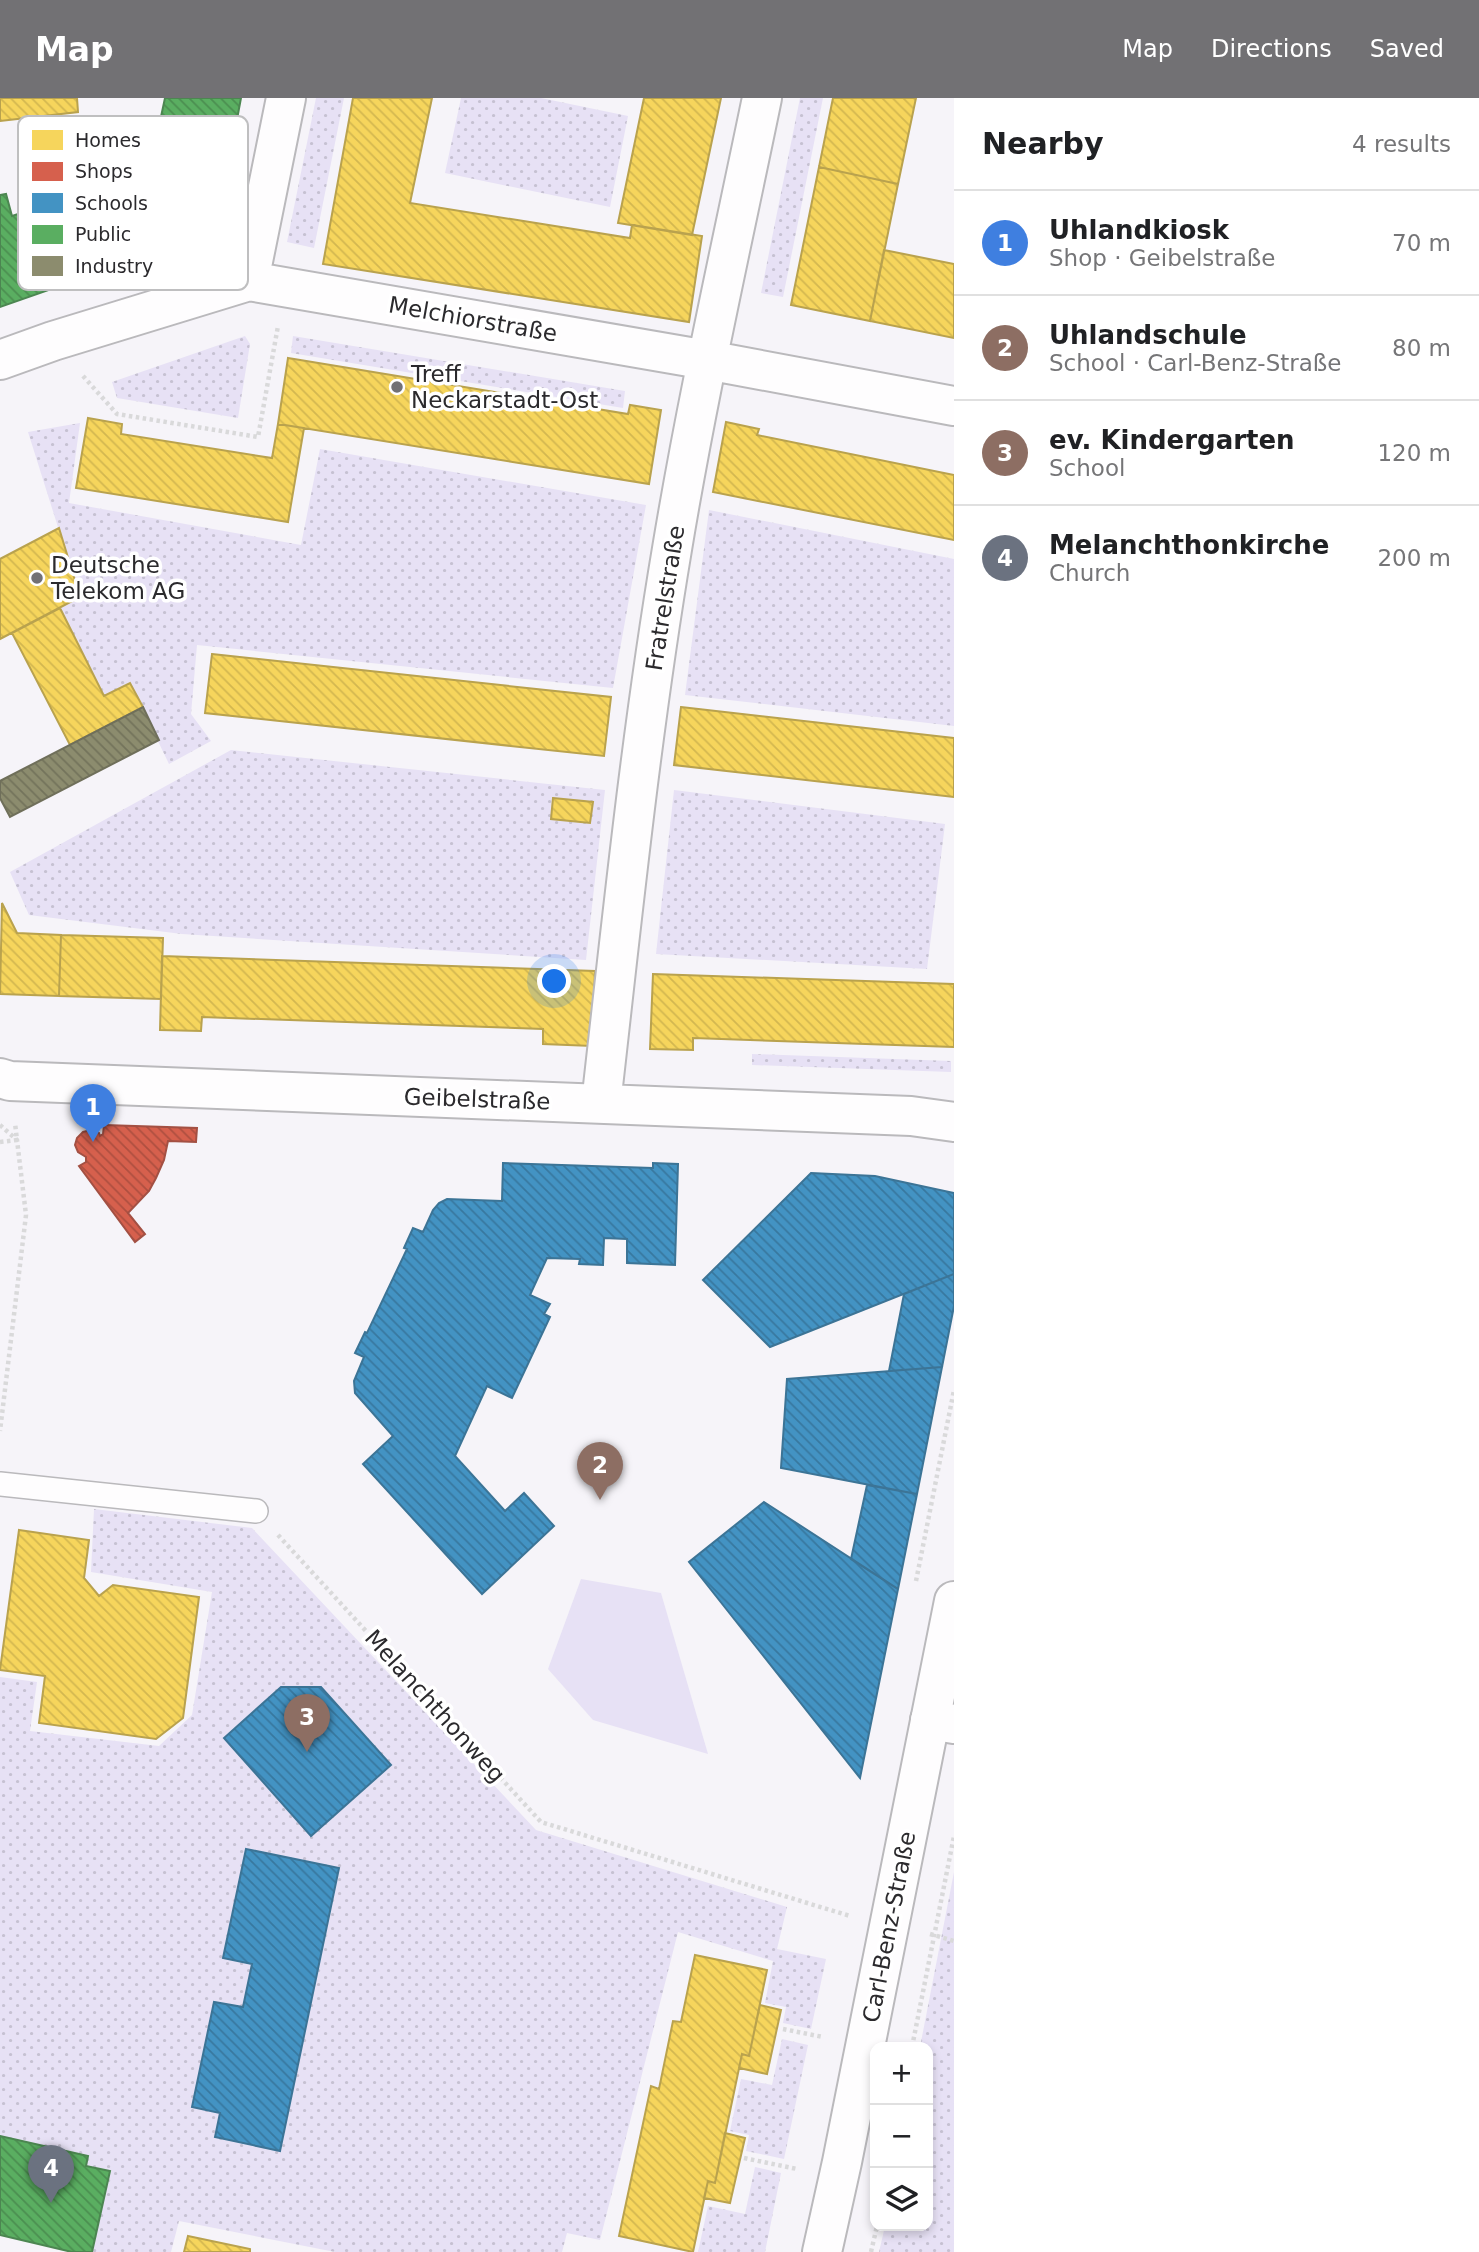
<!DOCTYPE html>
<html lang="en">
<head>
<meta charset="utf-8">
<style>
  body { margin:0; font-family:"DejaVu Sans",sans-serif; background:#f2f2f2; color:#202124 }
  .controls { position:absolute; right:21px; bottom:21px; display:grid; overflow:hidden; border-radius:14px; box-shadow:0 4px 10px #0003 }
  .controls button { width:63px; height:63px; display:grid; place-items:center; padding:0; border:0; border-bottom:2px solid #e0e0e0; background:#fff; color:#202124; font:35px sans-serif }
  .you { position:absolute; left:555px; top:884px; width:24px; height:24px; margin:-18px; border:5px solid #fff; border-radius:50%; background:#1a73e8; box-shadow:0 0 0 10px #1a73e833 }
  .badge { display:grid; place-items:center; width:46px; height:46px; border-radius:50%; background:#727174; color:#fff; font-size:23px; font-weight:700 }
  .pin { position:absolute; translate:-50% -58px; filter:drop-shadow(0 2px 4px #0008) }
  .pin::after { content:''; position:absolute; top:37px; width:24px; height:21px; background:inherit; clip-path:polygon(0 0,100% 0,50% 100%) }
  .list { margin:0; padding:0; list-style:none }
  h2 { display:flex; justify-content:space-between; align-items:center; height:91px; margin:0; padding:0 28px; font-size:30px }
  h2 small { font-size:23px; font-weight:400; color:#757577 }
  .list li { display:grid; grid-template-columns:46px 1fr auto; gap:21px; align-items:center; box-sizing:border-box; height:105px; padding:0 28px; border-top:2px solid #e0e0e0 }
  .list b { display:block; font-size:26px; white-space:nowrap }
  .list p { margin:0; font-size:23px; white-space:nowrap; color:#757577 }
  .list em { font-size:23px; font-style:normal; color:#757577 }
  .icon { flex:none; width:38px; height:38px; fill:none; stroke:currentColor; stroke-width:2; stroke-linecap:round; stroke-linejoin:round }
  .map { position:relative; flex:none; width:954px; height:2154px; overflow:hidden }
  header { display:flex; align-items:center; gap:42px; box-sizing:border-box; height:98px; padding:0 35px; background:#727174; color:#fff }
  header strong { font-size:33px }
  nav { display:flex; gap:38px; margin-inline-start:auto; font-size:24px }
  main { display:flex }
  aside { flex:1; background:#fff }
  .map>svg:first-child { display:block }
  .green { fill:url(#green-dots) }
  .pitch { fill:#e7e1f5 }
  .homes { fill:url(#homes-back-hatch); stroke:#b9a24e; stroke-width:2 }
  .shops { fill:url(#shops-back-hatch); stroke:#a35043; stroke-width:2 }
  .schools { fill:url(#schools-back-hatch); stroke:#3c7496; stroke-width:2 }
  .public { fill:url(#public-back-hatch); stroke:#4c8651; stroke-width:2 }
  .industry { fill:url(#industry-back-hatch); stroke:#6f6f5a; stroke-width:2 }
  .lines { fill:none; stroke-linecap:round; stroke-linejoin:round }
  .lane-casing { stroke:#bab9bc; stroke-width:26 }
  .street-casing { stroke:#bab9bc; stroke-width:42 }
  .secondary-casing { stroke:#bab9bc; stroke-width:42 }
  .path { stroke:#d9d9da; stroke-width:4.5; stroke-dasharray:3.5 3.5; stroke-linecap:butt }
  .lane { stroke:#fefdfe; stroke-width:23 }
  .street { stroke:#fefdfe; stroke-width:38 }
  .secondary { stroke:#fefdfe; stroke-width:38 }
  .poi-dot { fill:#727174; stroke:#fff; stroke-width:2.5 }
  .labels { text-anchor:middle; stroke-width:7; stroke-linejoin:round; paint-order:stroke }
  .street-label { font-size:23px; fill:#2b2a2d; stroke:#fff }
  .poi-label { font-size:23px; fill:#2b2a2d; stroke:#fff; text-anchor:start }
  .key { fill:#fff; stroke:#bfbfc0; stroke-width:2 }
  .key-label { font-size:19px; fill:#2b2a2d }
</style>
</head>
<body>
<header>
<strong>Map</strong>
<nav><a>Map</a><a>Directions</a><a>Saved</a></nav>
</header>
<main>
<div class="map">
<svg width="954" height="2154" viewBox="0 0 954 2154">
  <defs>
    <pattern id="green-dots" width="8" height="8" patternUnits="userSpaceOnUse" patternTransform="scale(1.75)"><rect width="8" height="8" fill="#e7e1f5"/><path d="M2 2h.1M6 6h.1" fill="none" stroke="#c6c1d2" stroke-width="1.8" stroke-linecap="round"/></pattern>
    <pattern id="homes-back-hatch" width="6" height="6" patternUnits="userSpaceOnUse" patternTransform="scale(1.75)"><rect width="6" height="6" fill="#f6d55c"/><path d="M-1 5l2 2M0 0l6 6M5-1l2 2" fill="none" stroke="#d3b750"/></pattern>
    <pattern id="shops-back-hatch" width="6" height="6" patternUnits="userSpaceOnUse" patternTransform="scale(1.75)"><rect width="6" height="6" fill="#d6604d"/><path d="M-1 5l2 2M0 0l6 6M5-1l2 2" fill="none" stroke="#ae4f40"/></pattern>
    <pattern id="schools-back-hatch" width="6" height="6" patternUnits="userSpaceOnUse" patternTransform="scale(1.75)"><rect width="6" height="6" fill="#4393c3"/><path d="M-1 5l2 2M0 0l6 6M5-1l2 2" fill="none" stroke="#38789f"/></pattern>
    <pattern id="public-back-hatch" width="6" height="6" patternUnits="userSpaceOnUse" patternTransform="scale(1.75)"><rect width="6" height="6" fill="#5aae61"/><path d="M-1 5l2 2M0 0l6 6M5-1l2 2" fill="none" stroke="#4b8e50"/></pattern>
    <pattern id="industry-back-hatch" width="6" height="6" patternUnits="userSpaceOnUse" patternTransform="scale(1.75)"><rect width="6" height="6" fill="#8c8c6e"/><path d="M-1 5l2 2M0 0l6 6M5-1l2 2" fill="none" stroke="#73735b"/></pattern>
  </defs>
  <rect width="100%" height="100%" fill="#f6f4f9"/>
  <path class="green" d="M 316,0 L 344,0 L 314,150 L 287,144 Z
    M 461,0 L 541,0 L 628,18 L 610,109 L 445,75 Z
    M 800,0 L 823,0 L 783,199 L 761,195 Z
    M 245,238 L 250,246 L 238,320 L 117,300 L 112,284 Z
    M 293,238 L 625,293 L 623,310 L 291,255 Z
    M 80,325 L 69,405 L 301,447 L 320,351 L 646,407 L 613,590 L 197,547 L 191,616 L 211,643 L 169,666 L 130,585 L 104,598 L 60,510 L 80,499 L 28,334 Z
    M 709,412 L 954,461 L 954,628 L 685,597 Z
    M 231,652 L 605,692 L 586,862 L 182,836 L 29,817 L 10,774 Z
    M 674,692 L 945,726 L 927,871 L 656,856 Z
    M 752,956 L 951,963 L 951,974 L 752,967 Z
    M 94,1411 L 252,1430 L 536,1732 L 787,1809 L 777,1851 L 826,1861 L 811,1931 L 783,1925 L 786,1909 L 765,1905 L 773,1863 L 678,1834 L 600,2142 L 567,2135 L 562,2154 L 335,2154 L 179,2123 L 171,2154 L 92,2154 L 110,2073 L 86,2068 L 88,2058 L 0,2038 L 0,1579 L 37,1584 L 30,1633 L 159,1648 L 192,1617 L 212,1494 L 91,1474 Z
    M 954,1774 L 954,2154 L 879,2154 L 885,2128 L 928,2128 L 928,1949 L 920,1949 Z
    M 782,1941 L 808,1947 L 784,2061 L 746,2053 L 749,2037 L 730,2033 L 741,1981 L 772,1987 Z
    M 755,2069 L 781,2075 L 765,2154 L 698,2154 L 708,2108 L 745,2116 Z"/>
  <path class="pitch" d="M 581,1481 L 661,1495 L 708,1656 L 593,1622 L 548,1571 Z"/>
  <path class="homes" d="M 0,0 L 77,0 L 78,14 L 0,23 Z
    M 353,0 L 432,0 L 410,105 L 630,140 L 632,127 L 702,138 L 689,224 L 323,166 Z
    M 644,0 L 721,0 L 692,137 L 618,125 Z
    M 833,0 L 916,0 L 898,86 L 819,69 Z
    M 819,69 L 898,86 L 870,223 L 791,207 Z
    M 884,152 L 954,166 L 954,240 L 870,223 Z
    M 288,260 L 628,316 L 630,307 L 661,312 L 649,386 L 278,326 Z
    M 88,320 L 122,326 L 121,336 L 272,360 L 278,326 L 304,330 L 288,424 L 76,390 Z
    M 726,324 L 759,331 L 757,337 L 954,377 L 954,442 L 713,394 Z
    M 59,430 L 80,499 L 0,541 L 0,461 Z
    M 60,510 L 104,598 L 130,585 L 143,609 L 70,647 L 12,535 Z
    M 212,556 L 611,599 L 604,658 L 205,615 Z
    M 681,609 L 954,640 L 954,699 L 674,667 Z
    M 553,700 L 593,704 L 590,725 L 551,721 Z
    M 2,805 L 17,835 L 61,837 L 59,898 L 0,896 Z
    M 61,837 L 163,840 L 161,901 L 59,898 Z
    M 162,858 L 595,873 L 592,948 L 543,946 L 543,931 L 202,919 L 201,933 L 160,932 Z
    M 653,876 L 954,886 L 954,949 L 693,940 L 693,952 L 650,951 Z
    M 19,1432 L 89,1442 L 84,1480 L 99,1498 L 113,1487 L 199,1499 L 183,1620 L 156,1641 L 39,1625 L 45,1578 L 0,1572 Z
    M 695,1857 L 767,1872 L 749,1958 L 742,1956 L 715,2085 L 708,2083 L 693,2154 L 619,2138 L 651,1988 L 659,1991 L 673,1923 L 681,1924 Z
    M 760,1907 L 781,1912 L 767,1976 L 739,1970 L 742,1956 L 749,1958 Z
    M 725,2035 L 745,2040 L 730,2105 L 704,2100 L 708,2083 L 715,2085 Z
    M 188,2138 L 250,2151 L 250,2154 L 184,2154 Z"/>
  <path class="shops" d="M 104,1027 L 197,1030 L 196,1044 L 168,1043 L 164,1062 L 156,1080 L 149,1093 L 128,1115 L 145,1136 L 135,1144 L 79,1068 L 86,1064 L 86,1059 L 78,1054 L 75,1047 L 77,1040 L 83,1034 L 91,1032 L 99,1035 L 100,1038 L 103,1036 Z"/>
  <path class="schools" d="M 503,1065 L 653,1070 L 653,1065 L 678,1066 L 675,1167 L 627,1165 L 627,1141 L 604,1140 L 603,1167 L 579,1166 L 580,1161 L 547,1160 L 530,1197 L 550,1206 L 544,1216 L 550,1219 L 512,1300 L 487,1288 L 455,1358 L 505,1413 L 524,1395 L 554,1428 L 482,1496 L 363,1366 L 393,1338 L 355,1295 L 354,1283 L 364,1259 L 355,1255 L 365,1234 L 367,1235 L 407,1151 L 404,1150 L 413,1130 L 423,1134 L 433,1112 L 439,1105 L 447,1101 L 502,1103 Z
    M 811,1075 L 875,1078 L 954,1095 L 954,1176 L 770,1249 L 703,1182 Z
    M 954,1176 L 954,1208 L 942,1269 L 889,1273 L 904,1196 Z
    M 942,1269 L 917,1396 L 781,1370 L 787,1281 Z
    M 867,1387 L 917,1396 L 898,1491 L 851,1461 Z
    M 764,1404 L 898,1491 L 860,1680 L 689,1464 Z
    M 281,1589 L 321,1589 L 391,1667 L 311,1738 L 224,1640 Z
    M 246,1751 L 339,1770 L 280,2053 L 215,2039 L 220,2015 L 192,2009 L 214,1904 L 243,1909 L 252,1866 L 223,1860 Z"/>
  <path class="public" d="M 165,0 L 241,0 L 226,80 L 215,107 L 199,128 L 181,143 L 160,153 L 0,209 L 0,97 L 6,96 L 12,118 L 139,77 L 147,71 L 152,61 Z
    M 0,2038 L 88,2058 L 86,2068 L 110,2073 L 92,2154 L 72,2154 L 0,2137 Z"/>
  <path class="industry" d="M 143,609 L 159,642 L 10,719 L 0,700 L 0,683 Z"/>
  <g class="lines">
    <g class="lane-casing">
      <path id="lane" d="M 0,1386 L 256,1413"/>
    </g>
    <g class="street-casing">
      <path id="street" d="M 249,183 L 286,0
        M 0,262 L 53,243 L 249,183 L 707,262 L 954,308
        M 0,980 L 10,983 L 911,1018 L 954,1024
        M 601,1006 C 622,821 641,635 672,451 C 697,300 731,150 762,0
        M 930,1622 L 954,1626"/>
    </g>
    <g class="secondary-casing">
      <path id="secondary" d="M 822,2154 L 842,2064 L 954,1503"/>
    </g>
    <path class="path" d="M 83,278 L 117,316 L 258,339 L 278,228
      M 0,1027 L 17,1042 L 26,1117 L 0,1333
      M 0,1044 L 17,1042 L 15,1025
      M 278,1437 L 541,1724 L 850,1818
      M 916,1483 L 954,1292
      M 930,1836 L 954,1843
      M 783,1931 L 823,1939
      M 912,1949 L 954,1738
      M 744,2060 L 797,2071
      M 871,2154 L 877,2128"/>
    <use href="#lane" class="lane"/>
    <use href="#street" class="street"/>
    <use href="#secondary" class="secondary"/>
  </g>
  <g class="poi-dot">
    <circle cx="397" cy="289" r="7"/>
    <circle cx="37" cy="480" r="7"/>
  </g>
  <g class="labels">
    <g class="street-label">
      <text transform="translate(473 221) rotate(10)" y="8">Melchiorstraße</text>
      <text transform="translate(665 500) rotate(-81)" y="8">Fratrelstraße</text>
      <text transform="translate(477 1001) rotate(2)" y="8">Geibelstraße</text>
      <text transform="translate(435 1608) rotate(48)" y="8">Melanchthonweg</text>
      <text transform="translate(889 1829) rotate(-79)" y="8">Carl-Benz-Straße</text>
    </g>
    <g class="poi-label">
      <text x="411" y="284">Treff<tspan x="411" dy="26">Neckarstadt-Ost</tspan></text>
      <text x="51" y="475">Deutsche<tspan x="51" dy="26">Telekom AG</tspan></text>
    </g>
  </g>
  <rect x="18" y="18" width="230" height="174" rx="10" class="key"/>
  <rect x="32" y="32" width="31" height="20" fill="#f6d55c"/>
  <rect x="32" y="64" width="31" height="19" fill="#d6604d"/>
  <rect x="32" y="95" width="31" height="20" fill="#4393c3"/>
  <rect x="32" y="127" width="31" height="19" fill="#5aae61"/>
  <rect x="32" y="158" width="31" height="20" fill="#8c8c6e"/>
  <g class="key-label">
    <text x="75" y="49">Homes</text>
    <text x="75" y="80">Shops</text>
    <text x="75" y="112">Schools</text>
    <text x="75" y="143">Public</text>
    <text x="75" y="175">Industry</text>
  </g>
</svg>
<div class="controls">
<button>+</button>
<button>−</button>
<button><svg class="icon" aria-label="layers" viewBox="0 0 24 24"><path d="M12 4l9 5-9 5-9-5zM3 14l9 5 9-5"/></svg></button>
</div>
<div class="you"></div>
<div class="pin badge" style="left:93px;top:1044px;background:#3f7fe0">1</div>
<div class="pin badge" style="left:600px;top:1402px;background:#8d6e63">2</div>
<div class="pin badge" style="left:307px;top:1654px;background:#8d6e63">3</div>
<div class="pin badge" style="left:51px;top:2105px;background:#6b7280">4</div>
</div>
<aside>
<h2>Nearby<small>4 results</small></h2>
<ul class="list">
<li><span class="badge" style="background:#3f7fe0">1</span><div><b>Uhlandkiosk</b><p>Shop · Geibelstraße</p></div><em>70 m</em></li>
<li><span class="badge" style="background:#8d6e63">2</span><div><b>Uhlandschule</b><p>School · Carl-Benz-Straße</p></div><em>80 m</em></li>
<li><span class="badge" style="background:#8d6e63">3</span><div><b>ev. Kindergarten</b><p>School</p></div><em>120 m</em></li>
<li><span class="badge" style="background:#6b7280">4</span><div><b>Melanchthonkirche</b><p>Church</p></div><em>200 m</em></li>
</ul>
</aside>
</main>
</body>
</html>
